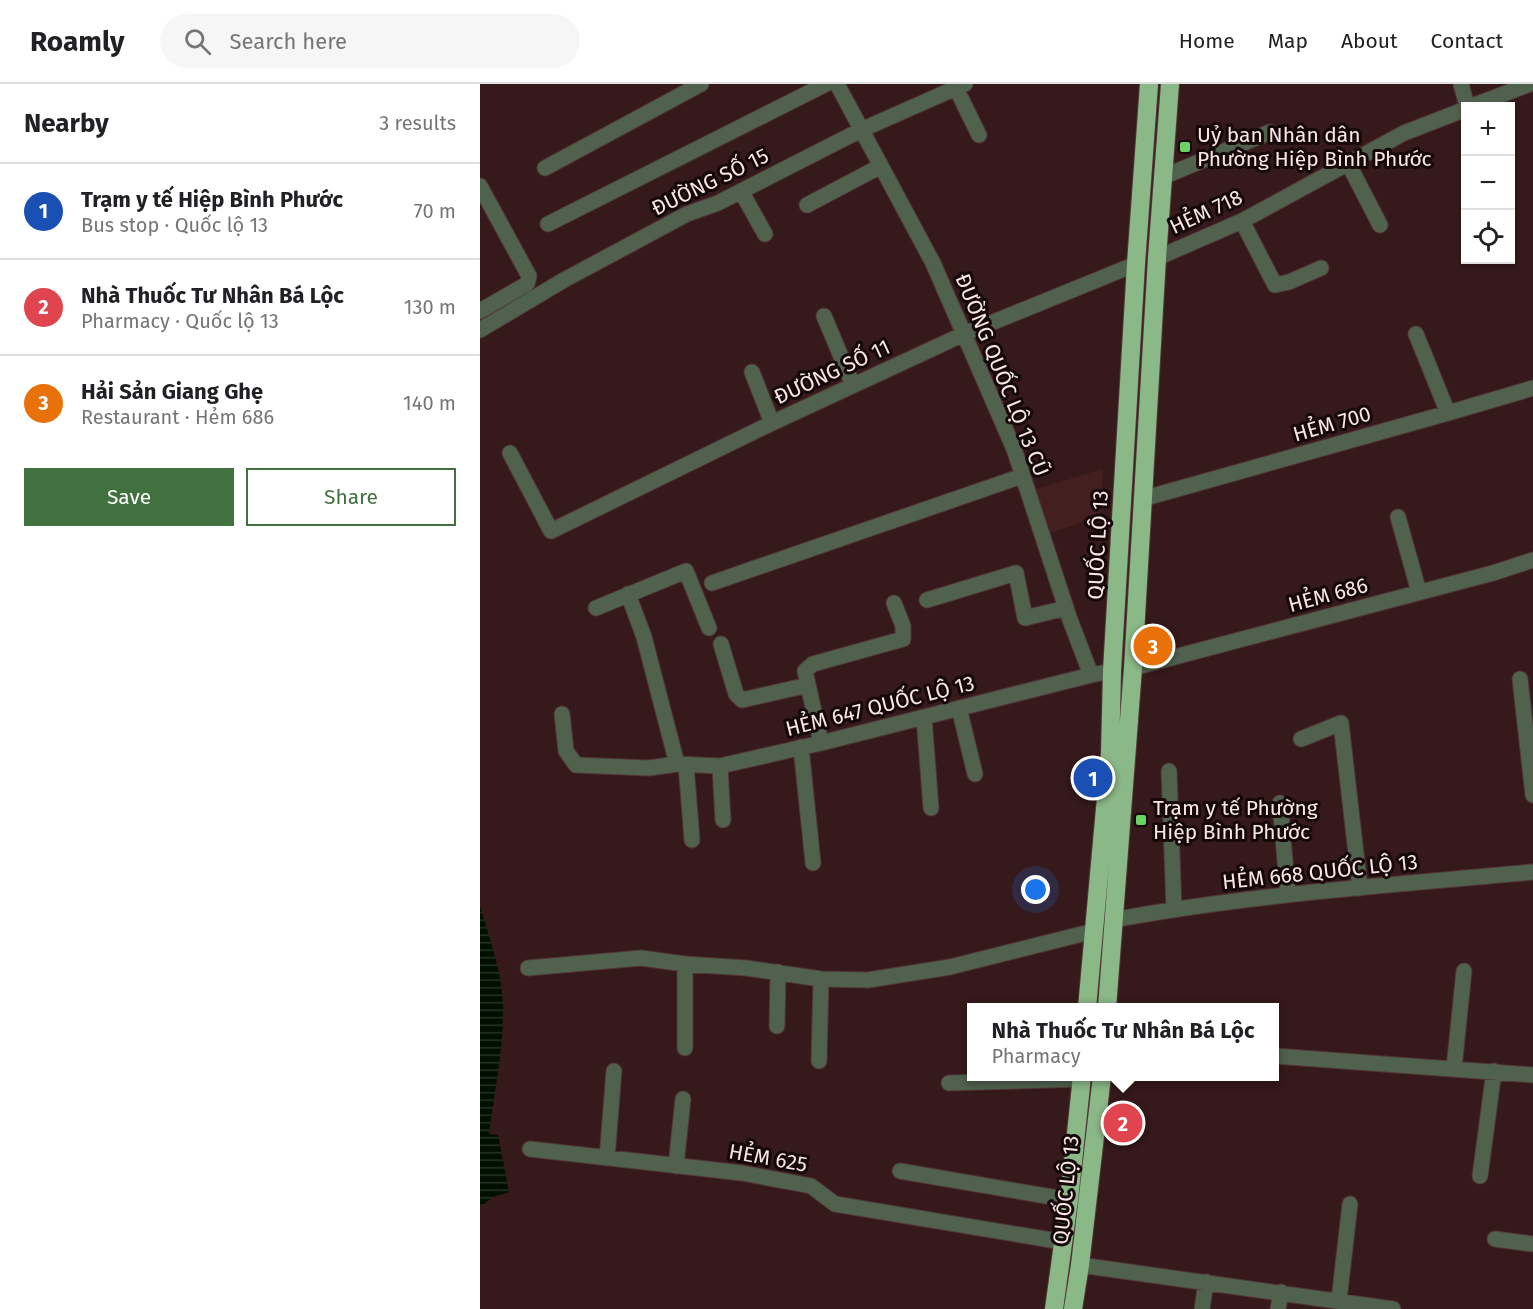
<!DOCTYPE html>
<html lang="en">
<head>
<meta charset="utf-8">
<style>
  body { margin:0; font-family:"Fira Sans",sans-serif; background:#f6f6f6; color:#202124 }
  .controls { position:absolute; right:18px; top:18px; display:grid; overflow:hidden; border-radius:0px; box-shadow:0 2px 4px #0004 }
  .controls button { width:54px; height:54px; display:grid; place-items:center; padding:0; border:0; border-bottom:2px solid #e0e0e0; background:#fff; color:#202124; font:30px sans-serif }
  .you { position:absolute; left:556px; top:806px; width:21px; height:21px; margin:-15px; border:4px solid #fff; border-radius:50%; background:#1a73e8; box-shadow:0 0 0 9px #1a73e833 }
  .badge { display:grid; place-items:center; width:39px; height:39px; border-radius:50%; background:#427140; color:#fff; font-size:20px; font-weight:700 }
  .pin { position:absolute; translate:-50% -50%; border:3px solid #fff; box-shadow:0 2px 6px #0006 }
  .popup { position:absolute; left:487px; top:919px; width:312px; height:78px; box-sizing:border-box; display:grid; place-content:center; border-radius:0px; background:#fff; filter:drop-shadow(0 2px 4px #0005); font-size:20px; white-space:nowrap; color:#757577 }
  .popup b { font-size:22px; color:#202124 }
  .popup::after { content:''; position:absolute; left:50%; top:100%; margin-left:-12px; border:12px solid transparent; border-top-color:#fff }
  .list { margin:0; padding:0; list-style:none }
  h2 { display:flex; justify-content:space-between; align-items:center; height:78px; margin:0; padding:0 24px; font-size:26px }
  h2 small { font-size:20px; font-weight:400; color:#757577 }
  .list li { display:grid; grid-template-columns:39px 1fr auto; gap:18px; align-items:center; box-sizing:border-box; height:96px; padding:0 24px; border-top:2px solid #e0e0e0 }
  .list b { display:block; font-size:22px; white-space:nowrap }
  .list p { margin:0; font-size:20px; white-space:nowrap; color:#757577 }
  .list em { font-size:20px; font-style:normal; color:#757577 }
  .actions { display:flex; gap:12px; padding:18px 24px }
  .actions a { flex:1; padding:14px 0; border:2px solid #427140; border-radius:0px; text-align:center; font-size:21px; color:#427140 }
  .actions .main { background:#427140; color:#fff }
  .icon { flex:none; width:33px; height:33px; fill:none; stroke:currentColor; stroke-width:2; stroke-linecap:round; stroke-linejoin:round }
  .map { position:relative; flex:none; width:1053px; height:1225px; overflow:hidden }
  header { display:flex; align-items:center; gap:36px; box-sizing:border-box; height:84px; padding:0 30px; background:#fff; border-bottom:2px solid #e0e0e0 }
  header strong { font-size:28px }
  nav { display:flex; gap:33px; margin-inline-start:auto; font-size:21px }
  .search { width:420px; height:54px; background:#f6f6f6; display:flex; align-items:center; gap:15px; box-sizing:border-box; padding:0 21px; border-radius:33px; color:#757577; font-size:22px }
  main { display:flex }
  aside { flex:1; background:#fff }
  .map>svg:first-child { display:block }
  .built { fill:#431f20 }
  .water { fill:url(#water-rules) }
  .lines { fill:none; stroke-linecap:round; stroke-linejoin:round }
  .minor-casing { stroke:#523637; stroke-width:17 }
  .highway-casing { stroke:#523637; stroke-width:20 }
  .minor { stroke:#50614e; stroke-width:15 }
  .highway { stroke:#8bb887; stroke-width:18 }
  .poi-dot { fill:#6bd363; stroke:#150809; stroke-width:2 }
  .labels { text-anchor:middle; stroke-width:6; stroke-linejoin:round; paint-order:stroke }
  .poi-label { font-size:21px; fill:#fbe6e6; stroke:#150809; text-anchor:start }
  .street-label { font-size:21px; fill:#fbe6e6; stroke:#150809 }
</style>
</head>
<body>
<header>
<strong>Roamly</strong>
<div class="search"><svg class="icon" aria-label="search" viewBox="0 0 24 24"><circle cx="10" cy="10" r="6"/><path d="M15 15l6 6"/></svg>Search here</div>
<nav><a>Home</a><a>Map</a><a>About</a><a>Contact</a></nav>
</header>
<main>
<aside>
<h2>Nearby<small>3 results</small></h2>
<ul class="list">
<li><span class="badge" style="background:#1a4fb4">1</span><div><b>Trạm y tế Hiệp Bình Phước</b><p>Bus stop · Quốc lộ 13</p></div><em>70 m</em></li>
<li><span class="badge" style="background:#e0444e">2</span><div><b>Nhà Thuốc Tư Nhân Bá Lộc</b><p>Pharmacy · Quốc lộ 13</p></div><em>130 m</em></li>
<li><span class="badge" style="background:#e8710a">3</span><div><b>Hải Sản Giang Ghẹ</b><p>Restaurant · Hẻm 686</p></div><em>140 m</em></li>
</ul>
<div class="actions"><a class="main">Save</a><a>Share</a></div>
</aside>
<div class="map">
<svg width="1053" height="1225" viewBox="0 0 1053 1225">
  <defs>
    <pattern id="water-rules" width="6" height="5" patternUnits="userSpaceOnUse" patternTransform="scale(1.5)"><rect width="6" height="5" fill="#001000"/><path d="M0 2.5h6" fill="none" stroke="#263325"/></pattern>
  </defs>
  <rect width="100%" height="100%" fill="#36191a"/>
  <path class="built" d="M 623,385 L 620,433 L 566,450 L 553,406 Z"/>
  <path class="water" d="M 0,823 C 10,855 22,889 23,922 C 24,963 14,1009 9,1050 L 18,1051 L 29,1108 L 13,1113 L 0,1123 Z"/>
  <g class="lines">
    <g class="minor-casing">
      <path id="minor" d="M 357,0 L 453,179 L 534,365 L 589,533 L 611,591 L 632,587
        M 981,0 L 987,22
        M 476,4 L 499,51
        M 992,22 L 1050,0
        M 868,79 L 900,141
        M 65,84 L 221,0
        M 683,93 L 790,48
        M 0,102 L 49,192 L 47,200 L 0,227
        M 261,107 L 285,150
        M 327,121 L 401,82
        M 762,137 L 795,201 L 809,198 L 841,184
        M 68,140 L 346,0
        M 677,174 L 762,137 L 924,49 L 986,25
        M 344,232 L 373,301
        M 0,246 L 84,196 L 207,130 L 238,119 L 381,46 L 485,0
        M 936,250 L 968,329
        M 272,288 L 292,339
        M 30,369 L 71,447 L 292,339 L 484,250 L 656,180
        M 662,415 L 968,329 L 1053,304
        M 918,433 L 939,508
        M 232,499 L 542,392
        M 148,510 L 164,553 L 197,680
        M 447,516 L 536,489 L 545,534 L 586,524
        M 116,524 L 206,487 L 229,544
        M 241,560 L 256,610 L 262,616 L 328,601
        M 653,584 L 1013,489 L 1053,476
        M 1040,595 L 1053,711
        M 479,624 L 495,690
        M 82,630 L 86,667 L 96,681 L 169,684 L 197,680 L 240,682 L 341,659 L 611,591
        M 444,633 L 451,724
        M 821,655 L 861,639 L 880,804
        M 341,659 L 325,587 L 333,580 L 423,555 L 423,542 L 414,519
        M 321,663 L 333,779
        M 206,681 L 212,756
        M 240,682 L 243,736
        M 689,687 L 694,825
        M 800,719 L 808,811
        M 633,836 C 772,810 913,801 1053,788
        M 48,884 L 161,874 L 205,880 L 266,884 L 341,895 L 388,896 L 470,883 L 614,847
        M 297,942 L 298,888
        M 205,964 L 205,880
        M 795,972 L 1053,991
        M 339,977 L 341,895
        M 974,984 L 984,887
        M 469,999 L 602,995
        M 50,1065 L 262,1089 L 331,1102 L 355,1120 L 583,1158
        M 127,1074 L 134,987
        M 196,1082 L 203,1015
        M 420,1087 L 589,1116
        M 1000,1092 L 1014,987
        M 1015,1155 L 1053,1160
        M 600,1181 L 913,1225
        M 859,1216 L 870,1120
        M 722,1225 L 726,1198
        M 798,1225 L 801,1208"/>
    </g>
    <g class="highway-casing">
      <path id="highway" d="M 607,924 L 630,669 L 632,587 L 656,180 L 669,0
        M 627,924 L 653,584 L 677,174 L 690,0
        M 574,1225 L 589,1116 L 602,992
        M 593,1225 L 600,1181 L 622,992"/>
    </g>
    <use href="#minor" class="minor"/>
    <use href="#highway" class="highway"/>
  </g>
  <g class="poi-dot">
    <rect x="699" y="57" width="12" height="12" rx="3"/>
    <rect x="655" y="730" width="12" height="12" rx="3"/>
  </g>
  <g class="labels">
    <g class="poi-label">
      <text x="717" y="58">Uỷ ban Nhân dân<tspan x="717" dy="24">Phường Hiệp Bình Phước</tspan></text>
      <text x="673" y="731">Trạm y tế Phường<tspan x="673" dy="24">Hiệp Bình Phước</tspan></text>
    </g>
    <g class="street-label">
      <text transform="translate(230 98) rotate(-26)" y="7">ĐƯỜNG SỐ 15</text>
      <text transform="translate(726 128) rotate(-25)" y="7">HẺM 718</text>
      <text transform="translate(352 288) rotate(-25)" y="7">ĐƯỜNG SỐ 11</text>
      <text transform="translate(522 291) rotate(68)" y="7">ĐƯỜNG QUỐC LỘ 13 CŨ</text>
      <text transform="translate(852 340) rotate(-16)" y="7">HẺM 700</text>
      <text transform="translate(618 461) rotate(-87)" y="7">QUỐC LỘ 13</text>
      <text transform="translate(848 511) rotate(-15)" y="7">HẺM 686</text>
      <text transform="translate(400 622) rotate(-14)" y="7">HẺM 647 QUỐC LỘ 13</text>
      <text transform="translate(840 788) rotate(-6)" y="7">HẺM 668 QUỐC LỘ 13</text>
      <text transform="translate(288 1074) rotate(10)" y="7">HẺM 625</text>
      <text transform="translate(586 1106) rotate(-84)" y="7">QUỐC LỘ 13</text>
    </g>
  </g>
</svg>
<div class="controls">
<button>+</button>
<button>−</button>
<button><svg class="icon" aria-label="locate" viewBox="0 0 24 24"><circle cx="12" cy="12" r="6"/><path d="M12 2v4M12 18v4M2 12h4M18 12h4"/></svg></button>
</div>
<div class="you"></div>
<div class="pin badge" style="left:613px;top:694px;background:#1a4fb4">1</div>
<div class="pin badge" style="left:643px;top:1039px;background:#e0444e">2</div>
<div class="popup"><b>Nhà Thuốc Tư Nhân Bá Lộc</b>Pharmacy</div>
<div class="pin badge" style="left:673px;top:562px;background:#e8710a">3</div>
</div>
</main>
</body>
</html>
